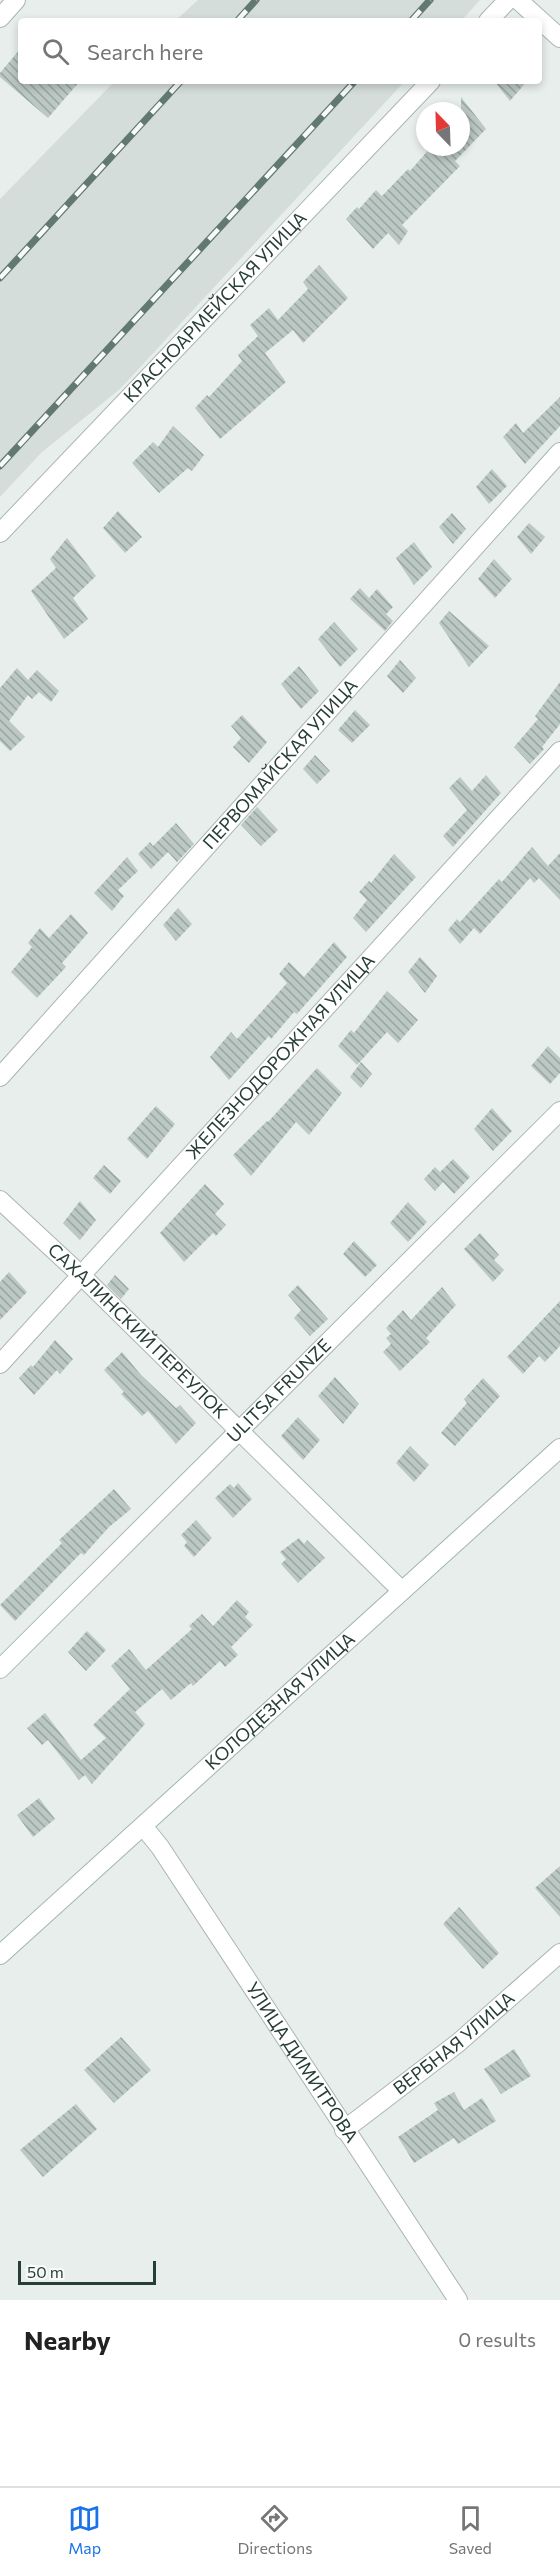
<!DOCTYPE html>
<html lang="en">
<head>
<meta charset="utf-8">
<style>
  body { margin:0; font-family:Commissioner,sans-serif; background:#f2f2f2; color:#222 }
  .compass { position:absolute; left:416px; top:102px; width:54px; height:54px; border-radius:50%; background:#fff; box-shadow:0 3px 9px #0003; rotate:337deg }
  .scale { position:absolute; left:18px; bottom:15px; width:138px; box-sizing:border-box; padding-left:6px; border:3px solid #273e38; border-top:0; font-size:16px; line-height:21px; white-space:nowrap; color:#273e38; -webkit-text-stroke:4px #f7faf9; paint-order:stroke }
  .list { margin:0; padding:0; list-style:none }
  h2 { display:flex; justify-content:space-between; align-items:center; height:78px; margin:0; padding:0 24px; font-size:26px }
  h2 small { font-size:20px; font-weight:400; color:#767676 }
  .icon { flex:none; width:33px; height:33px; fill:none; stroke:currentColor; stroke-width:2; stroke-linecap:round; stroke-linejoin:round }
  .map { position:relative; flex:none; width:560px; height:2300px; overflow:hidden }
  .search { position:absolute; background:#fff; box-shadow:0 3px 9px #0003; left:18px; right:18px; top:18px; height:66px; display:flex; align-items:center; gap:15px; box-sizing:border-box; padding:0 21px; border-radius:6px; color:#767676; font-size:22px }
  .sheet { height:186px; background:#fff }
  nav { display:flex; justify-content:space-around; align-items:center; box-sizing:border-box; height:84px; border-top:2px solid #e0e0e0; background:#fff; font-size:16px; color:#767676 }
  nav a { display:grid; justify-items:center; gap:3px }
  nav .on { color:#1a73e8 }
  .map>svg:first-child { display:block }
  .built { fill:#d5ddda }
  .building { fill:url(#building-back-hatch) }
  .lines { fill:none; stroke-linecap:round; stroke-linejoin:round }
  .minor-casing { stroke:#aab6b2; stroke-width:20 }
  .secondary-casing { stroke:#a3b5af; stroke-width:20 }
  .minor { stroke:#fff; stroke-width:18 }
  .secondary { stroke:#fff; stroke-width:18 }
  .rail-casing { stroke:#627973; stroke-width:7 }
  .rail { stroke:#f7faf9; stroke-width:4.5; stroke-dasharray:14; stroke-linecap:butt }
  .labels { text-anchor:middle; stroke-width:4.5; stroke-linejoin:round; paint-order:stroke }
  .street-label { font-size:18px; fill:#273e38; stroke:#f7faf9 }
</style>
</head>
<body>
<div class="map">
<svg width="560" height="2300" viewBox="0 0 560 2300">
  <defs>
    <pattern id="building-back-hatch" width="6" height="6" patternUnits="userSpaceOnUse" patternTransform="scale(1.5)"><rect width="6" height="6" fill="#bcc8c4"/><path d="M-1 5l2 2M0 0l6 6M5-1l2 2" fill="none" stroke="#99a4a0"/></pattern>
  </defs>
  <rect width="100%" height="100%" fill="#e7eeeb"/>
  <path class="built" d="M 198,0 L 480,0 L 461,21 L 175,21 Z
    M 115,81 L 405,81 L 120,389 L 41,453 L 0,497 L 0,199 Z"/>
  <path class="building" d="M 21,48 L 21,81 L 80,81 L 48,118 L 0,77 L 0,73 Z
    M 494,81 L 527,81 L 510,101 Z
    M 461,97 L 486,129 L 455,161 L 460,166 L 402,225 L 408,231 L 399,245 L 388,233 L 373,249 L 346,219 L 357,207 L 359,209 L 376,190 L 382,196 L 408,169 L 410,171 L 431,147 L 461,147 Z
    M 319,265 L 348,298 L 303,343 L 293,330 L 265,353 L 286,382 L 220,439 L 195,408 L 207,395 L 209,397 L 242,361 L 238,355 L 258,336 L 250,325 L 269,308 L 278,320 L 308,289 L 303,282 Z
    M 560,397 L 560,426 L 525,464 L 503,437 L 516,423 L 523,433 Z
    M 173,426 L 204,455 L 192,471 L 188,468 L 159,493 L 132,463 L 153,442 L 158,447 Z
    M 492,469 L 507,486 L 489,504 L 476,487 Z
    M 118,511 L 142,537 L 125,553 L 103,528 Z
    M 452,513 L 466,529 L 453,544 L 439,527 Z
    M 529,523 L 545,537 L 531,554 L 517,537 Z
    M 67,538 L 96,576 L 73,598 L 88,619 L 64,639 L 31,591 L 56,568 L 50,559 Z
    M 414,542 L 432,567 L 414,585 L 396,558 Z
    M 494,559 L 512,579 L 495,598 L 478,579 Z
    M 360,588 L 369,598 L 377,589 L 393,607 L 386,614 L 393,621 L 385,631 L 350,599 Z
    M 449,611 L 489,646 L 469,667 L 439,623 Z
    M 334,622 L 358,649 L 340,667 L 318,639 Z
    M 400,660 L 416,678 L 403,693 L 387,676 Z
    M 299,666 L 319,691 L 301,709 L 281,684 Z
    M 17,668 L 28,680 L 37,670 L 59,691 L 51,702 L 39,692 L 32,699 L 28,695 L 9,721 L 25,737 L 10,751 L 0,741 L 0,688 Z
    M 560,682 L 560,724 L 542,747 L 544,749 L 530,764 L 514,747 L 538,719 L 535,716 Z
    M 355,710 L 370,725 L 352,743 L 338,730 Z
    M 242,715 L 267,742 L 249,763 L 233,747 L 241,738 L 231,726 Z
    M 315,755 L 330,771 L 317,784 L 303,769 Z
    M 486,775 L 501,793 L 453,847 L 443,836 L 467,810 L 449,788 L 460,777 L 472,791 Z
    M 257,807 L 278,830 L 261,846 L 241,825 Z
    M 176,823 L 194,844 L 177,862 L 168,852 L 151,869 L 138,854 L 150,842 L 153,846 Z
    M 532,847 L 548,866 L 560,853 L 560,900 L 539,878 L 534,883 L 530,878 L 480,934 L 474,928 L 460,944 L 448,930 L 457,919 L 460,922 L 499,879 L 502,882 Z
    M 394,854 L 416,877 L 366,932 L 353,918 L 367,900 L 359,892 L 369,881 L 371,883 Z
    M 127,857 L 138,871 L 118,890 L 124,896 L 112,911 L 94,893 Z
    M 178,908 L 192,924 L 176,941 L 163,925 Z
    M 71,914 L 88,933 L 62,963 L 66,967 L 37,998 L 11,972 L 32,947 L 28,943 L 40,928 L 49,938 Z
    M 334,942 L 347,957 L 297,1014 L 294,1012 L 271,1039 L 269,1036 L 229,1080 L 210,1057 L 231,1032 L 237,1039 L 287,983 L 279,974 L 289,962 L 304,977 Z
    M 420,957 L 437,976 L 425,993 L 408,972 Z
    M 387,991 L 418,1020 L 398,1043 L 387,1032 L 357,1065 L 338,1046 L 351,1030 L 354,1033 Z
    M 548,1046 L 560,1058 L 560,1073 L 550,1084 L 531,1066 Z
    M 361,1062 L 372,1074 L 361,1088 L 350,1077 Z
    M 317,1068 L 342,1093 L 309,1135 L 296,1122 L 251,1176 L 233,1155 L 267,1121 L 268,1122 Z
    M 156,1106 L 175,1124 L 147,1159 L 127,1139 Z
    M 492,1108 L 512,1131 L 493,1151 L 474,1129 Z
    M 453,1159 L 470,1177 L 454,1194 L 443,1182 L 435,1191 L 424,1179 L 435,1167 L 440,1172 Z
    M 104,1165 L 121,1181 L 110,1194 L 93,1178 Z
    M 205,1184 L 224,1204 L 215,1214 L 226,1225 L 216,1236 L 213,1233 L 184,1262 L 160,1233 Z
    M 80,1201 L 96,1220 L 80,1240 L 63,1223 Z
    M 408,1202 L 427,1222 L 408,1242 L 390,1223 Z
    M 480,1233 L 499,1255 L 494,1260 L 504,1270 L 493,1282 L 464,1249 Z
    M 354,1241 L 377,1265 L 365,1277 L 343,1254 Z
    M 9,1272 L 27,1292 L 0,1320 L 0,1282 Z
    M 115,1275 L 129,1289 L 121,1299 L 107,1285 Z
    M 298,1285 L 328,1319 L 310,1336 L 294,1318 L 301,1310 L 288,1295 Z
    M 442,1287 L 456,1305 L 426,1338 L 430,1342 L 400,1371 L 383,1352 L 391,1344 L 386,1338 L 391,1334 L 386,1328 L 403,1310 L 411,1320 Z
    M 560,1301 L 560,1346 L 545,1362 L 539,1356 L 523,1374 L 507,1357 Z
    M 55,1340 L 73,1359 L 60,1374 L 57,1370 L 34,1395 L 19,1378 L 31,1365 L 33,1367 Z
    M 122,1352 L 141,1375 L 176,1408 L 180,1405 L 196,1423 L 176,1444 L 148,1411 L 142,1416 L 121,1394 L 124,1392 L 104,1370 Z
    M 335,1377 L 359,1404 L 343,1424 L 318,1396 Z
    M 483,1378 L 500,1396 L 455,1446 L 441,1433 L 467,1403 L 464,1399 Z
    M 298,1417 L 320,1440 L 303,1460 L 281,1436 Z
    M 410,1446 L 429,1465 L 414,1482 L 396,1463 Z
    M 238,1483 L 252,1499 L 233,1518 L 215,1498 L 230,1484 L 234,1488 Z
    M 114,1489 L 131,1509 L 109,1527 L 84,1555 L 81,1553 L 15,1621 L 0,1605 L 62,1543 L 59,1540 Z
    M 196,1520 L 212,1538 L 194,1557 L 184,1546 L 187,1542 L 181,1535 Z
    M 299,1538 L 304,1544 L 307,1540 L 325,1558 L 298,1583 L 281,1564 L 286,1559 L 280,1552 Z
    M 237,1600 L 249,1612 L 245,1617 L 253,1625 L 231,1647 L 238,1655 L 225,1667 L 220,1661 L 193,1686 L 191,1683 L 171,1700 L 162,1689 L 135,1712 L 145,1724 L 92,1784 L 85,1775 L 79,1780 L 48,1740 L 42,1745 L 27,1728 L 45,1713 L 81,1760 L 106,1738 L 93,1725 L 130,1689 L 111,1666 L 129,1649 L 146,1670 L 192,1629 L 189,1626 L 202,1614 L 213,1626 Z
    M 87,1631 L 106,1650 L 86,1671 L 68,1652 Z
    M 39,1798 L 55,1819 L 33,1837 L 17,1815 Z
    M 560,1866 L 560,1917 L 535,1888 Z
    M 459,1907 L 499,1953 L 483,1969 L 443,1924 Z
    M 121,2037 L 151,2070 L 114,2103 L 84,2070 Z
    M 514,2049 L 531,2076 L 501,2094 L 484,2069 Z
    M 454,2092 L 464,2110 L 482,2098 L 496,2121 L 458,2144 L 454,2138 L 414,2163 L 398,2137 L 438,2110 L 434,2103 Z
    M 76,2104 L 97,2129 L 43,2177 L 20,2150 Z"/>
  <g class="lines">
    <g class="minor-casing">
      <g id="minor">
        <path d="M 518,0 L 560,38"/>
        <path d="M 0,18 L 16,0"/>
        <path d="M 488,21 L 508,0"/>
        <path id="s1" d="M 0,533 L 431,81"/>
        <path id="s2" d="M 0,1077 L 560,452"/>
        <path id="s3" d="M 0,1200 L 82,1276 L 402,1591"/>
        <path id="s4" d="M 0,1364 L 560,751"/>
        <path id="s5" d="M 0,1669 L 560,1111"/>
        <path id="s6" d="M 143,1826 L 160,1847 L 458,2300"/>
        <path id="s7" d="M 344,2130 L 458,2043 L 560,1953"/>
      </g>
    </g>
    <g class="secondary-casing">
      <g id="secondary">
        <path id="s8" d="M 0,1955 L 560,1448"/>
      </g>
    </g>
    <use href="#minor" class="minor"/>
    <use href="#secondary" class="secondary"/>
    <g class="rail-casing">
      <path id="rail" d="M 237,21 L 256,0
        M 411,21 L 430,0
        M 0,278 L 181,81
        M 0,466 L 355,81"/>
    </g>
    <use href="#rail" class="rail"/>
  </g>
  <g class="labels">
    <g class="street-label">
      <text dy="6" stroke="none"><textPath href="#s1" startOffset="312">КРАСНОАРМЕЙСКАЯ УЛИЦА</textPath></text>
      <text dy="6" stroke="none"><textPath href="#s2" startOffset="420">ПЕРВОМАЙСКАЯ УЛИЦА</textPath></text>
      <text dy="6" stroke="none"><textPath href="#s4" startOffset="416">ЖЕЛЕЗНОДОРОЖНАЯ УЛИЦА</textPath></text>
      <text dy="6" stroke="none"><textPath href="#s3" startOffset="190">САХАЛИНСКИЙ ПЕРЕУЛОК</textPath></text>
      <text dy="6" stroke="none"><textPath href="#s5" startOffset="394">ULITSA FRUNZE</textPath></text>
      <text dy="6" stroke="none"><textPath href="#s8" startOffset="378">КОЛОДЕЗНАЯ УЛИЦА</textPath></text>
      <text dy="6" stroke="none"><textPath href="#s7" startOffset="140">ВЕРБНАЯ УЛИЦА</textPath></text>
      <text dy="6" stroke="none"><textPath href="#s6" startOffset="285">УЛИЦА ДИМИТРОВА</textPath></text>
    </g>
  </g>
</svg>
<svg class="compass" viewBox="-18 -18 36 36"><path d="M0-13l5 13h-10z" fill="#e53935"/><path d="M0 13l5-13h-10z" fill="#767676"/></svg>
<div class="scale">50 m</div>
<div class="search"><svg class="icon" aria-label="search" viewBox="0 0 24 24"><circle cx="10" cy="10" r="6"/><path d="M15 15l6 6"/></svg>Search here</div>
</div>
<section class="sheet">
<h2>Nearby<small>0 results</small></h2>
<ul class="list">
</ul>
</section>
<nav>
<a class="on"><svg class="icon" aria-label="map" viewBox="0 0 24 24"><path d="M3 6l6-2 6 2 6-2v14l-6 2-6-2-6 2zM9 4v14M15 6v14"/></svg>Map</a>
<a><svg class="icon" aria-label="directions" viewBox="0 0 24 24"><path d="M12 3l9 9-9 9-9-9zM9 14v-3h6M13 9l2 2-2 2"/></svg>Directions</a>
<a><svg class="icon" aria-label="saved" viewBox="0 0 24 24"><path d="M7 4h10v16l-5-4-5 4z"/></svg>Saved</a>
</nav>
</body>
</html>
